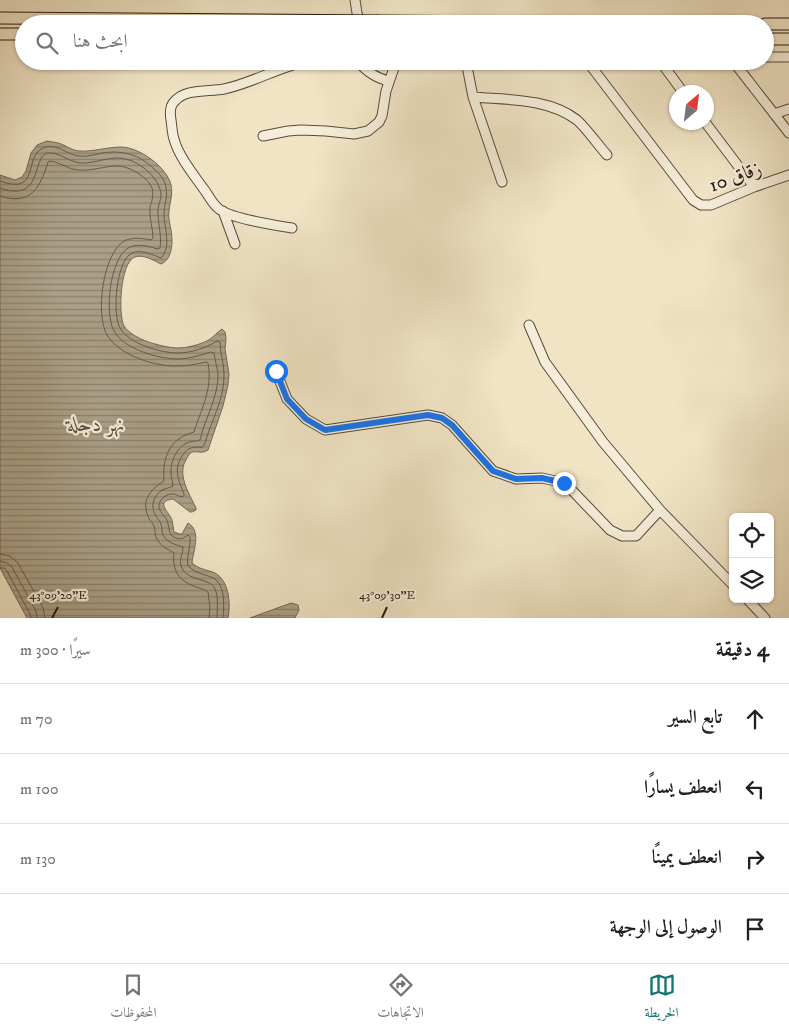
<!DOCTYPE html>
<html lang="ar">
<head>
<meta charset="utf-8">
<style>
  body { margin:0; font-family:"IM FELL DW Pica",Amiri,serif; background:#f2f2f2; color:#202124; direction:rtl }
  .controls { position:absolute; right:15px; bottom:15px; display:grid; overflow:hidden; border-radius:8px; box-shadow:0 1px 4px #0004 }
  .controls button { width:45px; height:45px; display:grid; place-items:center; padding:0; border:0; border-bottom:1px solid #e0e0e0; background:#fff; color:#202124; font:25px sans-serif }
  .compass { position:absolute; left:669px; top:85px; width:45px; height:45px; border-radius:50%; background:#fff; box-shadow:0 1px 4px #0004; rotate:28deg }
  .stop { position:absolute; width:15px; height:15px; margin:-11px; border:4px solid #1a73e8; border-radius:50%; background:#fff }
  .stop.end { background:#1a73e8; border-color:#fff; box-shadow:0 1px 5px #0008 }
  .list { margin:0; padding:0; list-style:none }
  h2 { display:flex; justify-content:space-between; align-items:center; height:65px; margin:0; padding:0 20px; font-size:21px }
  h2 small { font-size:16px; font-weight:400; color:#757577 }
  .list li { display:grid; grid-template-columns:32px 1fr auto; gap:15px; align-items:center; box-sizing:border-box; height:70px; padding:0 20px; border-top:1px solid #e0e0e0 }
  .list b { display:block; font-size:19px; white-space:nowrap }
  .list em { font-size:16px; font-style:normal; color:#757577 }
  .icon { flex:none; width:28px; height:28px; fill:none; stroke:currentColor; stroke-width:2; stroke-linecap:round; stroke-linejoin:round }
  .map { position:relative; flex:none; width:789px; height:618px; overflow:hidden; direction:ltr }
  .search { position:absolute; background:#fff; box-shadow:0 1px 4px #0004; left:15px; right:15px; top:15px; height:55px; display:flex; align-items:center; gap:12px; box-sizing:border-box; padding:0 18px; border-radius:28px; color:#757577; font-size:19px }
  .sheet { height:345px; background:#fff }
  nav { display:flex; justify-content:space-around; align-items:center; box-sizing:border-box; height:70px; border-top:1px solid #e0e0e0; background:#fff; font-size:14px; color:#757577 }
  nav a { display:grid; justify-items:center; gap:2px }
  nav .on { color:#0f766e }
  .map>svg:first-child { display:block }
  .water { fill:url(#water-rules); stroke:#746957 }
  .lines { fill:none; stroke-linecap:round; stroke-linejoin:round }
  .shore { stroke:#665c4a; stroke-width:1 }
  .minor-casing { stroke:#564b3c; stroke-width:11 }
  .major-casing { stroke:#23180e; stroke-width:13 }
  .minor { stroke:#f5edd9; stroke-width:9 }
  .major { stroke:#f0e4c5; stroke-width:11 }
  .major-bridge-casing { stroke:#23180e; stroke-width:13; stroke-linecap:butt }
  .major-bridge { stroke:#f0e4c5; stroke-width:11 }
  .route { stroke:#1a73e8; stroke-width:6 }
  .ticks { fill:none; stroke:#23180e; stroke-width:2 }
  .labels { text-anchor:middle; stroke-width:4.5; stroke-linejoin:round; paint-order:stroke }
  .street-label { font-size:20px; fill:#23180e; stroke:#f5edd9 }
  .water-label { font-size:21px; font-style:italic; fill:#594e3e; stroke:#f5edd9 }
  .ticks-label { font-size:12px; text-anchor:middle; fill:#23180e; stroke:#f5edd9; stroke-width:4.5; stroke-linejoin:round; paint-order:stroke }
</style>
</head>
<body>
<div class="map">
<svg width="789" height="618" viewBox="0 0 789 618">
  <defs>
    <pattern id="water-rules" width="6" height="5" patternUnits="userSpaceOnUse" patternTransform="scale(1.25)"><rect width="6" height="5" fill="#aa9f87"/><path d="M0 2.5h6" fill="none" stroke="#8a816d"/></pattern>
  </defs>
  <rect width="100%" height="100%" fill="#f0e4c5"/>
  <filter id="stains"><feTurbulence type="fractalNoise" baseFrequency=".004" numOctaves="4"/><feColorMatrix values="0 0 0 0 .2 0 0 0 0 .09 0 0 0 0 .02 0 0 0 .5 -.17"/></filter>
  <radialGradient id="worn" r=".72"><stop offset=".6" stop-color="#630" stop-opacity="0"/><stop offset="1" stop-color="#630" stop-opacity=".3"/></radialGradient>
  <path class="water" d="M 47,141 C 51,142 55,142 58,143 C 66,145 72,151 80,151 C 91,152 108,147 121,147 C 139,147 167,167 171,185 C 173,195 170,201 169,211 C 168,218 170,224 171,230 C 173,241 173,259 161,264 C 153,260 143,254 135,257 C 120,262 118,315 124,326 C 133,340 162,347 177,348 C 187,348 198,345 207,341 C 213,338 217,332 222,329 L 225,332 L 226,338 L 225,349 L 229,374 L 228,385 L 223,406 L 208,450 C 202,454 198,451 192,452 C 190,453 188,456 187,458 C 176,474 189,493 196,508 L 196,510 L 192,512 L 190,512 L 173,499 C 154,501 170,513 172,520 C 173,524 173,528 174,532 L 180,534 L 182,534 L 188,523 C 202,531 193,551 192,563 C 200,570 206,569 215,573 C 229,581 231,603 228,618 L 27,618 L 0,568 L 0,175 L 15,180 L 22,177 L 26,171 L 31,153 L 37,145 Z
    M 291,603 L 298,605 L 299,610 L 295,618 L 250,618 Z"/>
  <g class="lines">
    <path class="shore" d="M 0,181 C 41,196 23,157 43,148 C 56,142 67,155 79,156 C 86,157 94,155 102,153 C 122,150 139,154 154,169 C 160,174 165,180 166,188 C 168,197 164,205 164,214 C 164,228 172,246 161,258 C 153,255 141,249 132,253 C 116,260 112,315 120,328 C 129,344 161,353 178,353 C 191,353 206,348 217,341 L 220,342 C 220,353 224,363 224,374 C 225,398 211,421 205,443 L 203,447 C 199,448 194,446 191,448 C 187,449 184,453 182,456 C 173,469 179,481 184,494 L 184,496 L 181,497 C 179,496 175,494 174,494 C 167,493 159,499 159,506 C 159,512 164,515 167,520 C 169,525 168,530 171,535 C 177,540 182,540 188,535 L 190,537 C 191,546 186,558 188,566 C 197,574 201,573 211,577 C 226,583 224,605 223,618
      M 0,188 C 43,204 32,157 47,153 C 58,151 69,162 80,163 C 93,164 107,157 121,158 C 138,160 160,177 161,195 C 161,201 157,207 158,213 C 158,225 162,236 160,248 L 157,249 C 149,246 136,243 128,248 C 110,259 104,313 114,331 C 124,349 158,359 178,359 C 189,359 201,355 211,352 L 214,353 C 215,360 217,367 218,373 C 219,396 205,418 200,440 L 198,441 C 180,440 170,458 171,474 C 171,478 173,482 173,486 C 170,488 166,488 162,490 C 154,496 150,505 155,514 C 156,518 160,520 161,524 C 162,527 162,529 162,532 C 165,543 175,544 183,547 C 183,553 179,560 181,566 C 186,581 208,578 214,587 C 219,594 217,610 217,618
      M 0,196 C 31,206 40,188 48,162 L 50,161 C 60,162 69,170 79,170 C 92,171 105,166 118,166 C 129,166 149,178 152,188 C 154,195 152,201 150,207 C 149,218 153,228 153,238 L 151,240 C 142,238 132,237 124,241 C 103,254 95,314 107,335 C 120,356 156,367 179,366 C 188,366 197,364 206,362 L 208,363 C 213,389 201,409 194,432 C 189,434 183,435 179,439 C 165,449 163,465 164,481 C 151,489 141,500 148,516 C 149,520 153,523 154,526 C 155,529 155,532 155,534 C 158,545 166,548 174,553 C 172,571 179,581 196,587 C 201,589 204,589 208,592 L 210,607 L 209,618
      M 0,554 L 10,556 L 18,563 L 43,608 L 45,618
      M 0,561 L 7,563 L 12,567 L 36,611 L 37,618
      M 0,568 L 4,568 L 7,571 L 30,614 L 31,618"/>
    <g class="minor-casing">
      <path id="minor" d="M 355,0 L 357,13 L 360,24
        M 765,57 L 789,57
        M 357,61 C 367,71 375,78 389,81
        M 466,61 L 473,97 C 508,100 548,98 577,120 C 586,128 599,146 607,155
        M 587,61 L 693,200 L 701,205 L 711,205 L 754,187 L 789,175
        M 660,61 L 683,92
        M 733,61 L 789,133
        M 473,97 L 502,182
        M 774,114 L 789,109
        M 705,122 L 754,187
        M 263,136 L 288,131 L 301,130 L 326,131 L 354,134 L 368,131 L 379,122 L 382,116 L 386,91 L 396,62
        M 223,211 L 235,244
        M 292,228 C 274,225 232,219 219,209 C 212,204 208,194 203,188 C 193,174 178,155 174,139 C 172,133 172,126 171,120 C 170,114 170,106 174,102 C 185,88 209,92 224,89 C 253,83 278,67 307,61
        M 529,325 L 545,362 L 603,442 L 660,510 L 733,585
        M 276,371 L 287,399 L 306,419 L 325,430 L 428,415 L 442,418 L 452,425 L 493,471 L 516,479 L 542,478 L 565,483 L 610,530 L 622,536 L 636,536 L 660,510
        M 747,599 L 765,618"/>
    </g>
    <g class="major-casing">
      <path id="major" d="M 378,21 L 741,24
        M 765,24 L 789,24
        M 0,34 L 24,34
        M 765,39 L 789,39"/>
    </g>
    <use href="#minor" class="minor"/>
    <use href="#major" class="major"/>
    <g class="major-bridge-casing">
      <path id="major-bridge" d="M 0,18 L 378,21"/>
    </g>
    <use href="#major-bridge" class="major-bridge"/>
  </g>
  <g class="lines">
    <path class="route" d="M 276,371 L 287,399 L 306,419 L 325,430 L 428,415 L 442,418 L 452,425 L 493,471 L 516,479 L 542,478 L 564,483"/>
  </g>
  <path class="ticks" d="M 52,618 L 58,607M 382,618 L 387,607"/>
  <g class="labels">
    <g class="street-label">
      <text transform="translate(735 176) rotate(-20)" y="7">زقاق 10</text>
    </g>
    <g class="water-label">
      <text x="96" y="431">نهر دجلة</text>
    </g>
  </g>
  <g class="ticks-label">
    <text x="58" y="599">43°09'20"E</text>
    <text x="387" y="599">43°09'30"E</text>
  </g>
  <rect width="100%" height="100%" filter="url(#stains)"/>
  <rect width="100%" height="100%" fill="url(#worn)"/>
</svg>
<div class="controls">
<button><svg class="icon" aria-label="locate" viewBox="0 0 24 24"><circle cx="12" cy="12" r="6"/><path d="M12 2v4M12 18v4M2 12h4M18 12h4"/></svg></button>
<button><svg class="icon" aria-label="layers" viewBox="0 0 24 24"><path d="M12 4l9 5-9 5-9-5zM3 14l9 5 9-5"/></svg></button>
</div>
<svg class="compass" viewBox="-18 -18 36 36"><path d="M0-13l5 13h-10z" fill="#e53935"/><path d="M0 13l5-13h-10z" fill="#757577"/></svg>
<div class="stop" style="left:276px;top:371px"></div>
<div class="stop end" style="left:564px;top:483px"></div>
<div class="search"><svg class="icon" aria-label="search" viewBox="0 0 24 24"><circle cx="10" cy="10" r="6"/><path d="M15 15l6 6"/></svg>ابحث هنا</div>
</div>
<section class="sheet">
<h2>4 دقيقة<small>سيرًا · 300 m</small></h2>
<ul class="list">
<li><svg class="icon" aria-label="ahead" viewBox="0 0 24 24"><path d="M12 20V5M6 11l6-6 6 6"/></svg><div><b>تابع السير</b></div><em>70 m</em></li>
<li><svg class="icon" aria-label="left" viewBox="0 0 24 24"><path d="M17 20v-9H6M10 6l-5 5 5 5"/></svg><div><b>انعطف يسارًا</b></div><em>100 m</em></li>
<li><svg class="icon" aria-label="right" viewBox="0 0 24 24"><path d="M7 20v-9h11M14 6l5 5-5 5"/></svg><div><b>انعطف يمينًا</b></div><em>130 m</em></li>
<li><svg class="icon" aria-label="arrive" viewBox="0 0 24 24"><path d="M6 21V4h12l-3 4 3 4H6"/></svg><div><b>الوصول إلى الوجهة</b></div></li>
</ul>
</section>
<nav>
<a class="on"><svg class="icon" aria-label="map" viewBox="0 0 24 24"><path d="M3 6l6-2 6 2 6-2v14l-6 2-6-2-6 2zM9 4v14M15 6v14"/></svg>الخريطة</a>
<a><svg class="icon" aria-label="directions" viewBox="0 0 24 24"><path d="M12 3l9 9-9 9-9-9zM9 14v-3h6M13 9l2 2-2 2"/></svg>الاتجاهات</a>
<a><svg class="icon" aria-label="saved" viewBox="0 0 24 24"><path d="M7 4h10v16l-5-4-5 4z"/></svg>المحفوظات</a>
</nav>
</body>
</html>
